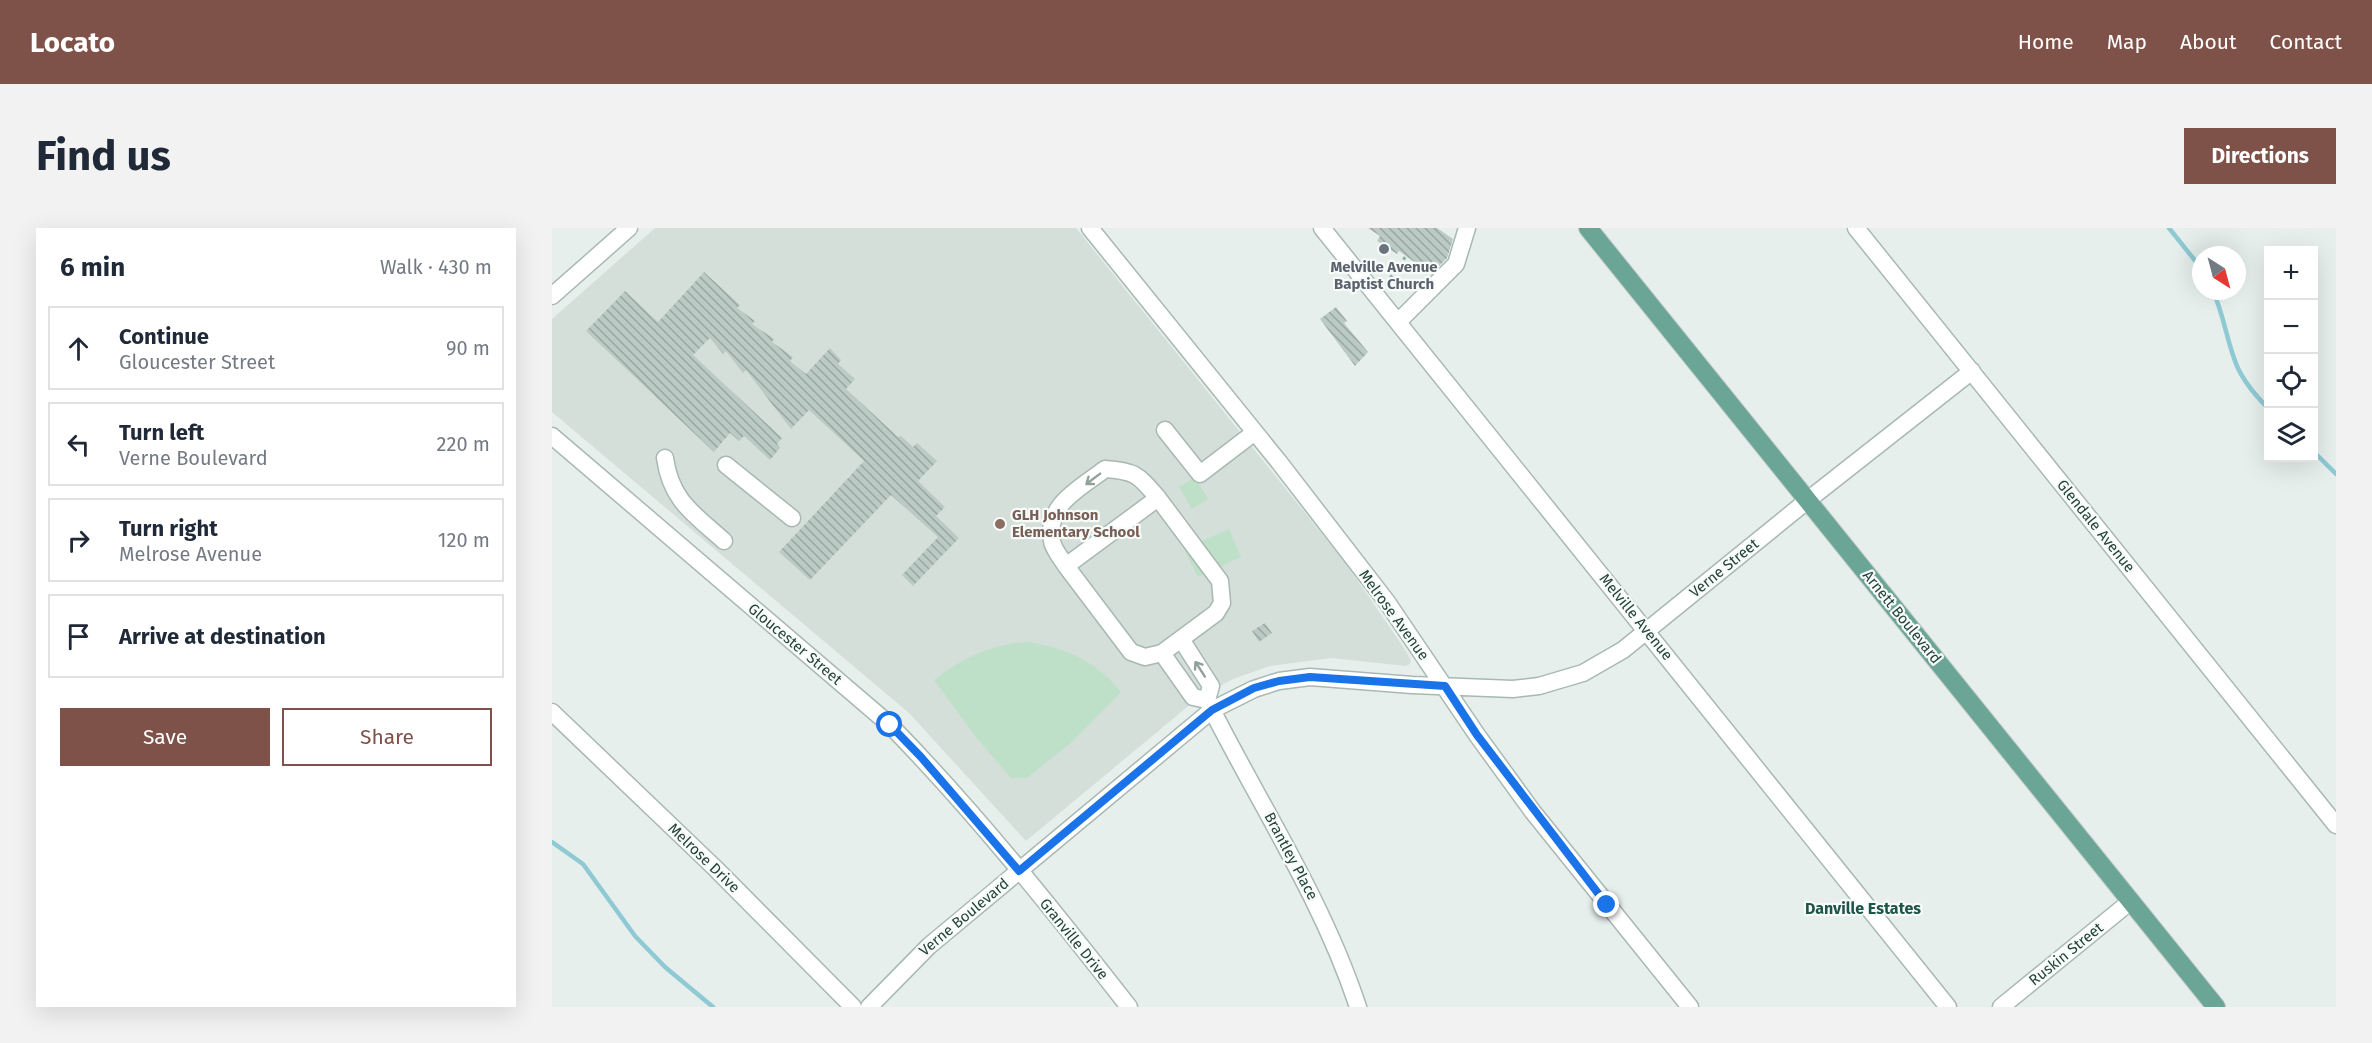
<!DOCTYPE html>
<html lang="en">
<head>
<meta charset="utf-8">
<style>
  body { margin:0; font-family:"Fira Sans",sans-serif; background:#f2f2f3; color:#1f2937 }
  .controls { position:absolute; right:18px; top:18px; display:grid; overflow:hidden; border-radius:0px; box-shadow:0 6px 24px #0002 }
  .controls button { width:54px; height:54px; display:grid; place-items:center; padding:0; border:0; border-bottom:2px solid #e0e1e3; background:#fff; color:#1f2937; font:30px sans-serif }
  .compass { position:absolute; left:1640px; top:18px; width:54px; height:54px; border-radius:50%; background:#fff; box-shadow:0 6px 24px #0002; rotate:144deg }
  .stop { position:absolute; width:18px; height:18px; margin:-14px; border:4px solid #1a73e8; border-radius:50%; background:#fff }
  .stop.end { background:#1a73e8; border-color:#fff; box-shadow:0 2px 6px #0008 }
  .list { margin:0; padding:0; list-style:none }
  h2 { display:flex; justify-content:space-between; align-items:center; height:78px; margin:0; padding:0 24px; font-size:26px }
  h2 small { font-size:20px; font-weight:400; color:#747a83 }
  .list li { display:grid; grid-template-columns:39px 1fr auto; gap:18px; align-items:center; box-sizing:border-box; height:84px; margin:0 12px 12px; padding:0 12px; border:2px solid #e0e1e3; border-radius:0px }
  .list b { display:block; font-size:22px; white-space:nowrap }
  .list p { margin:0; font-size:20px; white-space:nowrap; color:#747a83 }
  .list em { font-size:20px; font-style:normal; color:#747a83 }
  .actions { display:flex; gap:12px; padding:18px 24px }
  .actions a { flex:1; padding:14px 0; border:2px solid #7f5249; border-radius:0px; text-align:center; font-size:21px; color:#7f5249 }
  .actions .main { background:#7f5249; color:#fff }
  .icon { flex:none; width:33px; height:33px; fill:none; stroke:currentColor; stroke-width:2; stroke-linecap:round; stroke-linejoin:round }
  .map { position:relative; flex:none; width:1784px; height:779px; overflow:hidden; border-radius:0px }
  header { display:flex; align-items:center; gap:36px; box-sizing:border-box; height:84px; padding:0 30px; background:#7f5249; color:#fff }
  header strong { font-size:28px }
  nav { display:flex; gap:33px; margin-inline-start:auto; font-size:21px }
  .intro { display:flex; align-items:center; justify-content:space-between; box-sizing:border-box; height:144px; padding:0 36px }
  h1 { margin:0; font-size:42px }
  .button { padding:15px 27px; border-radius:0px; background:#7f5249; color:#fff; font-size:21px; font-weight:700 }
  main { display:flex; gap:36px; padding:0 36px }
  aside { flex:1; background:#fff; border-radius:0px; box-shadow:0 6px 24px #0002 }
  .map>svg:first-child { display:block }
  .built { fill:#d4dfda }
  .green { fill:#bfe0c8 }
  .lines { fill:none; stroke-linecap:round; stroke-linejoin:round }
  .stream { stroke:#8ec9d4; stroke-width:4.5 }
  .building { fill:url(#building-back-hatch) }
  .minor-casing { stroke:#a8b8b2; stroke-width:19 }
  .major-casing { stroke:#c2cac8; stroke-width:20 }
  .path { stroke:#86b3a5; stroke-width:3; stroke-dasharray:3 4.5; stroke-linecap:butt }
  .minor { stroke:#fff; stroke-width:16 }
  .major { stroke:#6aa596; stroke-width:18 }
  .oneway { stroke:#92a09c }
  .route { stroke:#1a73e8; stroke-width:8 }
  .worship-dot { fill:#6b7280; stroke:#f7fbf9; stroke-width:2 }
  .education-dot { fill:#8d6e63; stroke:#f7fbf9; stroke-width:2 }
  .labels { text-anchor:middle; stroke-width:4.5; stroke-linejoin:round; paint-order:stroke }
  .worship-label { font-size:15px; font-weight:bold; fill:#5b616d; stroke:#f7fbf9 }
  .education-label { font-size:15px; font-weight:bold; fill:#785e54; stroke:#f7fbf9; text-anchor:start }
  .street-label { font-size:15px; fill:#24423a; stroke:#f7fbf9 }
  .neighbourhood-label { font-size:16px; font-weight:bold; fill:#1f5548; stroke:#f7fbf9 }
</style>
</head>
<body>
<header>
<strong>Locato</strong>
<nav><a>Home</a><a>Map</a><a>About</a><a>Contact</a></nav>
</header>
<div class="intro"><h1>Find us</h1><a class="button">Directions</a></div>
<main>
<aside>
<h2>6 min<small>Walk · 430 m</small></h2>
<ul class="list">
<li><svg class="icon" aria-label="ahead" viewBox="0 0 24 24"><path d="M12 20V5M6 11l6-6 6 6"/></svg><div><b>Continue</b><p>Gloucester Street</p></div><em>90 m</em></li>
<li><svg class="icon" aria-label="left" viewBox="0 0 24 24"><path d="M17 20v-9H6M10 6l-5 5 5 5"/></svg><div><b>Turn left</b><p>Verne Boulevard</p></div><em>220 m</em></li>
<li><svg class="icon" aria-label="right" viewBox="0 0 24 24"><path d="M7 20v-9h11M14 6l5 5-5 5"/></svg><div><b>Turn right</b><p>Melrose Avenue</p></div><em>120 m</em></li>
<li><svg class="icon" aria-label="arrive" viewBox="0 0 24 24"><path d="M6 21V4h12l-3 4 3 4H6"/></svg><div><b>Arrive at destination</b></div></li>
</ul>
<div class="actions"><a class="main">Save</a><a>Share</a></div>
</aside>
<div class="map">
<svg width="1784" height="779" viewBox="0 0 1784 779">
  <defs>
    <pattern id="building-back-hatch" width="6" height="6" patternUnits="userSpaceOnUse" patternTransform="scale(1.5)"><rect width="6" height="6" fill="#bbcac4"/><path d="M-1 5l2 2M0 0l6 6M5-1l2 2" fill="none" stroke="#98a6a0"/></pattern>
  </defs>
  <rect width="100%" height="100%" fill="#e6efeb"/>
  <path class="built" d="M 103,0 L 524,0 L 795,337 L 854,423 L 859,433 L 858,436 L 854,438 L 779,430 L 718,438 L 681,451 L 646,470 L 474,613 L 357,485 L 0,184 L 0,91 Z"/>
  <path class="green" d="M 643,249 L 656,271 L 640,281 L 627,259 Z
    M 677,301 L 689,329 L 646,349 L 632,321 Z
    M 477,414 C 515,420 545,434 569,464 L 520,514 L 475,550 L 459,550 L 423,508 L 382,452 C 410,430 442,415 477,414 Z"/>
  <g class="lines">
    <path class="stream" d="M 1617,0 L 1649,40
      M 1661,63 C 1671,85 1674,108 1682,130 C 1688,150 1702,166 1716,180
      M 1762,224 L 1784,246
      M 0,614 L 31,636 L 83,708 L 113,739 L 161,779"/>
  </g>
  <path class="building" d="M 816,0 L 885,0 L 901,11 L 895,30 L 882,43 L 874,38 L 872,41 L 847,23 L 845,26 L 825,13 L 828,8 Z
    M 152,44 L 188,77 L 185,80 L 203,93 L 200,96 L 222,111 L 220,114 L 241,129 L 238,133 L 254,146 L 278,120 L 289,132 L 286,136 L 303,151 L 294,161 L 346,209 L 349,208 L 361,219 L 365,215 L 385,233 L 366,253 L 393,279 L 384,288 L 407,310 L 361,358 L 350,347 L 386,309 L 339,267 L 258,352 L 227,324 L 312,233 L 257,182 L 239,201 L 194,142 L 191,145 L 174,123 L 171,126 L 158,110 L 141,127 L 230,210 L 225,216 L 228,220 L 218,232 L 192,208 L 187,213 L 178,205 L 162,224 L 34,103 L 73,63 L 106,94 Z
    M 784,79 L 795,93 L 792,95 L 816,124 L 803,138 L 768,91 Z
    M 713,395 L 720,405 L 707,414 L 700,403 Z"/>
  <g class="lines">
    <g class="minor-casing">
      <path id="minor" d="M 538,0 L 727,234 L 835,374 L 925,507 L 981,584 L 1138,779
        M 770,0 L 1396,779
        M 1304,0 L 1784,597
        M 0,68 L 77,0
        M 846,94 L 904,36 L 915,0
        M 613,202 L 648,246 L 703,204
        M 0,208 L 338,497 C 424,585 501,682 577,779
        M 113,230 C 119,273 142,286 172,313
        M 174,237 L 240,290
        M 606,270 L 668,353 L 670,375 L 664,385 L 610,425 L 593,429 L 579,424 L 514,338 Z
        M 514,338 C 509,330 501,321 500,313 C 493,276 529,260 553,241 C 584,243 586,247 606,270
        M 629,411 L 659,458 L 655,472 C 706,574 770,670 806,779
        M 610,425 L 641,469 L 655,472
        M 0,484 L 163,640 L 301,779
        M 317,779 L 377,718 L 660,482 L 702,461 L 727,453 L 758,449 L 860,457 L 961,461 L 987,458 L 1031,445 L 1071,422 L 1256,272 L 1420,143
        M 1449,779 L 1579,673"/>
    </g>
    <g class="major-casing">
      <path id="major" d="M 1036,0 L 1664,779"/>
    </g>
    <path class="path" d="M 834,56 L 854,28"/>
    <use href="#minor" class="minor"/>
    <use href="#major" class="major"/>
  </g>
  <defs><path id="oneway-shaft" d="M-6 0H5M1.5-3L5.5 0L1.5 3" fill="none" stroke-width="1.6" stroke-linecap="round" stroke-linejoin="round" transform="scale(1.5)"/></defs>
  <g class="oneway">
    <use href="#oneway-shaft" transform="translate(541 251) rotate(143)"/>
    <use href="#oneway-shaft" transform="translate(648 441) rotate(-123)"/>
  </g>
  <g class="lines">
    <path class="route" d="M 338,497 L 369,529 L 467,643 L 660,482 L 702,460 L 727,453 L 758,449 L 893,458 L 925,507 L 1055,677"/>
  </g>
  <circle class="worship-dot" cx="832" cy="21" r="6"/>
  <circle class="education-dot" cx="448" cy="296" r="6"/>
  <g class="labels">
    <g class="worship-label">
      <text x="832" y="44">Melville Avenue<tspan x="832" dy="17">Baptist Church</tspan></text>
    </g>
    <g class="education-label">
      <text x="460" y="292">GLH Johnson<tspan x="460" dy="17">Elementary School</tspan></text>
    </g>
    <g class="street-label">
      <text transform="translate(1544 298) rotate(51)" y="5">Glendale Avenue</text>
      <text transform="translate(1172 340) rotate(-39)" y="5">Verne Street</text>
      <text transform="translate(842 387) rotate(54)" y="5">Melrose Avenue</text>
      <text transform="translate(1084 389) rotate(51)" y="5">Melville Avenue</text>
      <text transform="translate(1350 389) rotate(51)" y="5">Arnett Boulevard</text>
      <text transform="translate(243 416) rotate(40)" y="5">Gloucester Street</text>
      <text transform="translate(739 628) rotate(62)" y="5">Brantley Place</text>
      <text transform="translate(152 630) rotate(44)" y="5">Melrose Drive</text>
      <text transform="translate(412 689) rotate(-40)" y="5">Verne Boulevard</text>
      <text transform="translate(522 711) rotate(51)" y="5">Granville Drive</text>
      <text transform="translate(1514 726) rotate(-39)" y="5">Ruskin Street</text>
    </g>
    <g class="neighbourhood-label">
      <text x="1311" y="686">Danville Estates</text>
    </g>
  </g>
</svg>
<div class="controls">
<button>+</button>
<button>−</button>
<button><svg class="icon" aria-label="locate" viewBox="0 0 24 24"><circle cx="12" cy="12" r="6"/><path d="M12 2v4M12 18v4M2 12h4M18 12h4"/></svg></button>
<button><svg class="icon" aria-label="layers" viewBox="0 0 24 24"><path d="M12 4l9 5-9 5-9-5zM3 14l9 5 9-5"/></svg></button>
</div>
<svg class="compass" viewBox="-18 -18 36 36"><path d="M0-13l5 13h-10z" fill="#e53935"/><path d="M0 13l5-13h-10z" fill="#747a83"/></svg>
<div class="stop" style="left:338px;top:497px"></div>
<div class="stop end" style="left:1055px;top:677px"></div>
</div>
</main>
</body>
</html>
